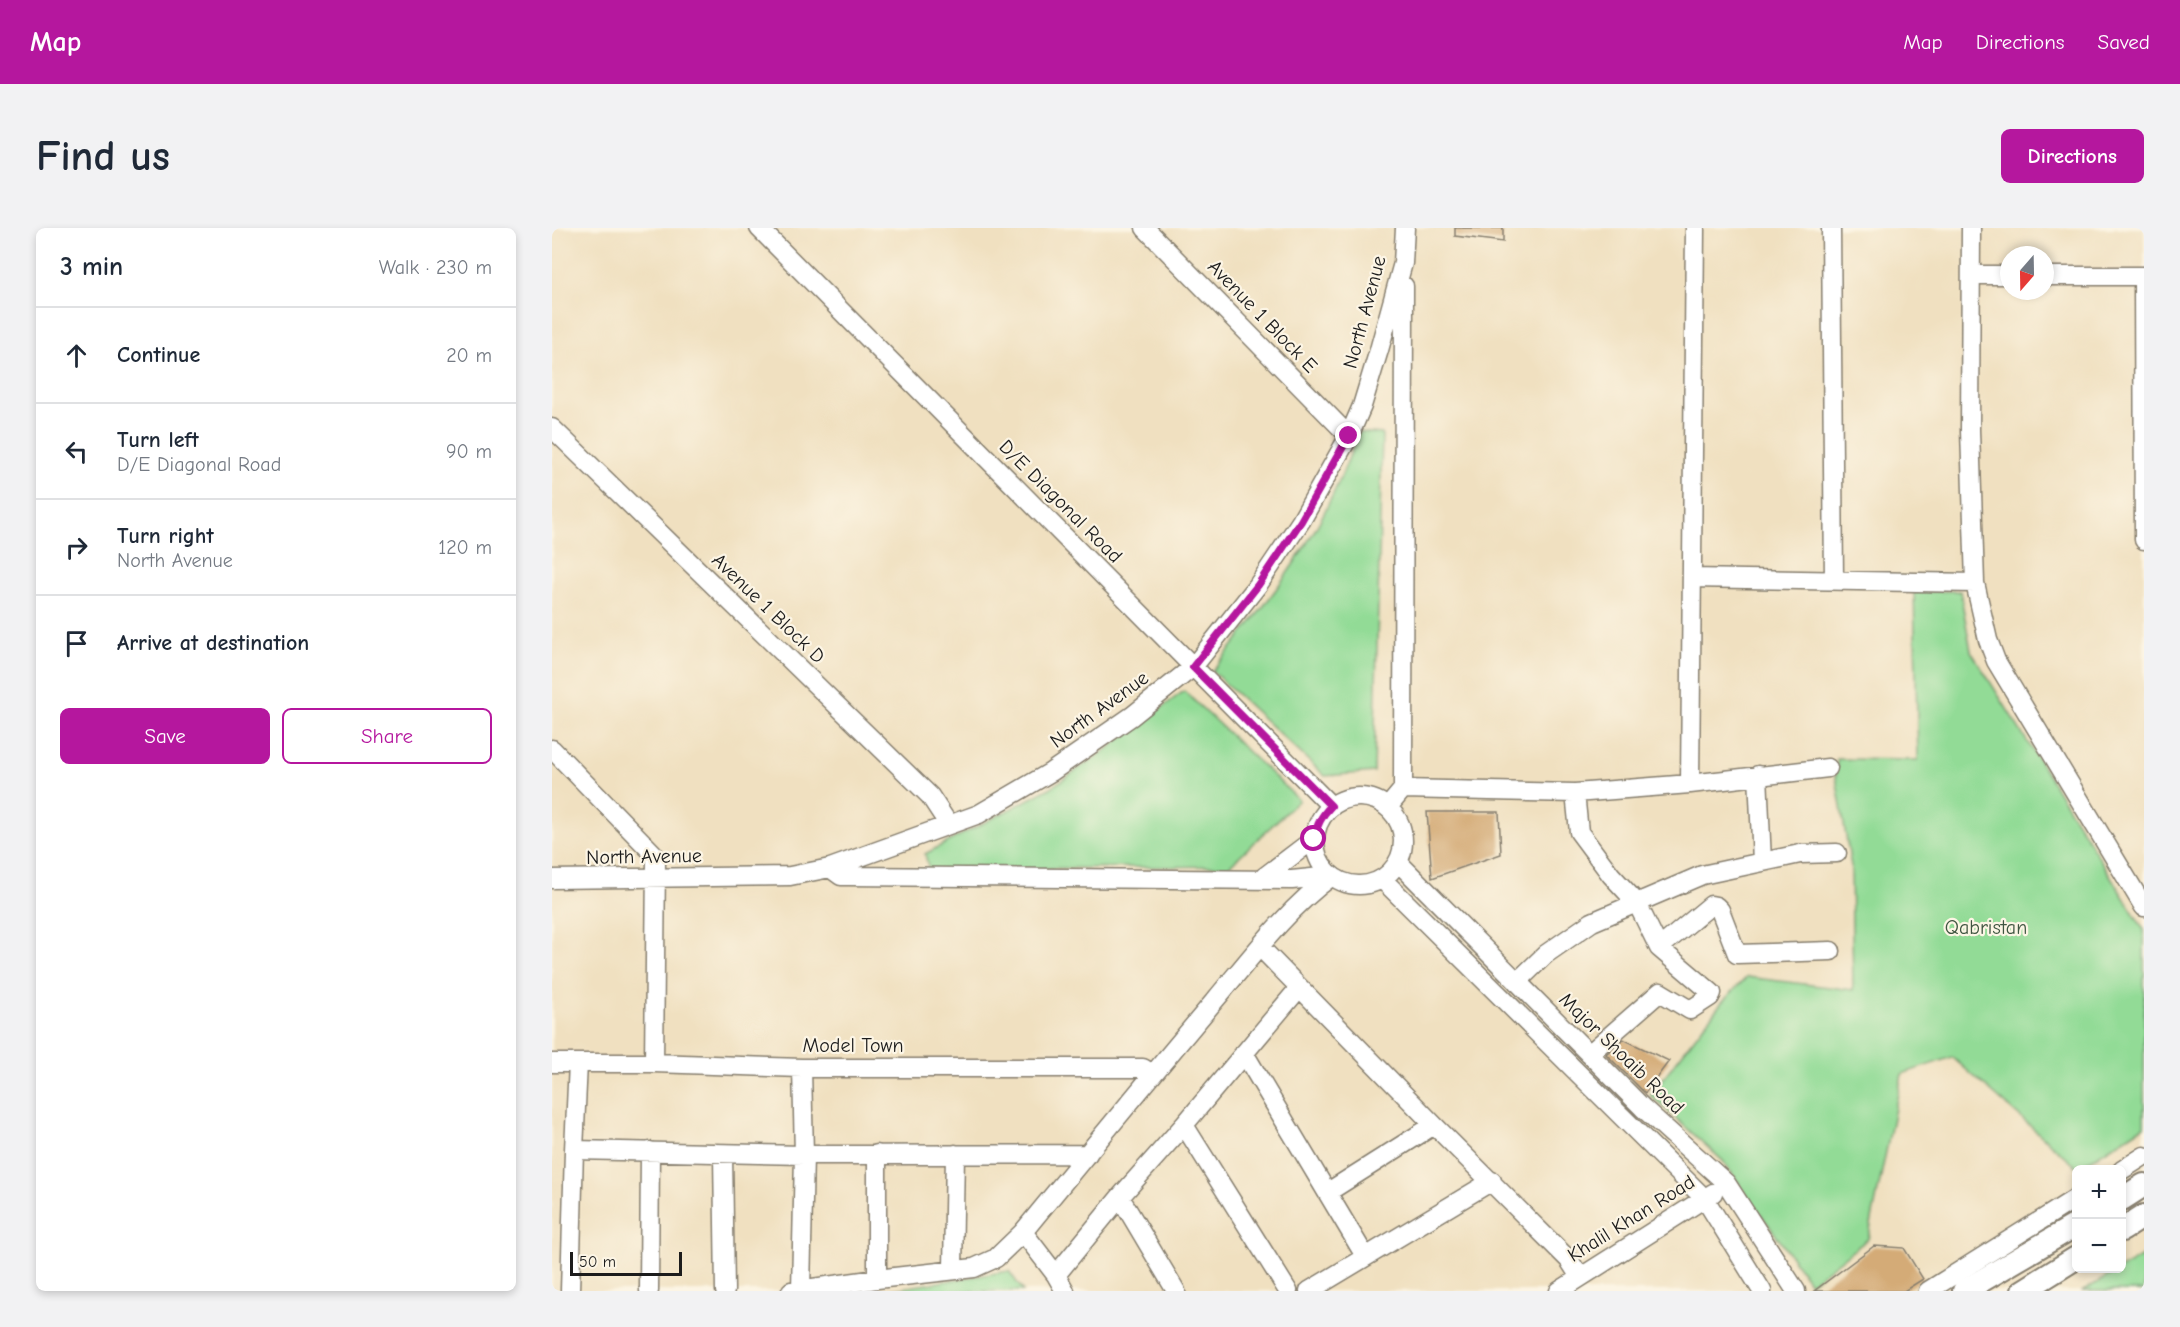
<!DOCTYPE html>
<html lang="en">
<head>
<meta charset="utf-8">
<style>
  body { margin:0; font-family:"Comic Neue",sans-serif; background:#f2f2f3; color:#1f2937 }
  .controls { position:absolute; right:18px; bottom:18px; display:grid; overflow:hidden; border-radius:9px; box-shadow:0 3px 9px #0003 }
  .controls button { width:54px; height:54px; display:grid; place-items:center; padding:0; border:0; border-bottom:2px solid #e0e1e3; background:#fff; color:#1f2937; font:30px sans-serif }
  .compass { position:absolute; left:1448px; top:18px; width:54px; height:54px; border-radius:50%; background:#fff; box-shadow:0 3px 9px #0003; rotate:200deg }
  .scale { position:absolute; left:18px; bottom:15px; width:112px; box-sizing:border-box; padding-left:6px; border:3px solid #1c1c1c; border-top:0; font-size:16px; line-height:21px; white-space:nowrap; color:#1c1c1c; -webkit-text-stroke:4px #fcf5e5; paint-order:stroke }
  .stop { position:absolute; width:18px; height:18px; margin:-14px; border:4px solid #b5179e; border-radius:50%; background:#fff }
  .stop.end { background:#b5179e; border-color:#fff; box-shadow:0 2px 6px #0008 }
  .list { margin:0; padding:0; list-style:none }
  h2 { display:flex; justify-content:space-between; align-items:center; height:78px; margin:0; padding:0 24px; font-size:26px }
  h2 small { font-size:20px; font-weight:400; color:#747a83 }
  .list li { display:grid; grid-template-columns:39px 1fr auto; gap:18px; align-items:center; box-sizing:border-box; height:96px; padding:0 24px; border-top:2px solid #e0e1e3 }
  .list b { display:block; font-size:22px; white-space:nowrap }
  .list p { margin:0; font-size:20px; white-space:nowrap; color:#747a83 }
  .list em { font-size:20px; font-style:normal; color:#747a83 }
  .actions { display:flex; gap:12px; padding:18px 24px }
  .actions a { flex:1; padding:14px 0; border:2px solid #b5179e; border-radius:9px; text-align:center; font-size:21px; color:#b5179e }
  .actions .main { background:#b5179e; color:#fff }
  .icon { flex:none; width:33px; height:33px; fill:none; stroke:currentColor; stroke-width:2; stroke-linecap:round; stroke-linejoin:round }
  .map { position:relative; flex:none; width:1592px; height:1063px; overflow:hidden; border-radius:9px }
  header { display:flex; align-items:center; gap:36px; box-sizing:border-box; height:84px; padding:0 30px; background:#b5179e; color:#fff }
  header strong { font-size:28px }
  nav { display:flex; gap:33px; margin-inline-start:auto; font-size:21px }
  .intro { display:flex; align-items:center; justify-content:space-between; box-sizing:border-box; height:144px; padding:0 36px }
  h1 { margin:0; font-size:42px }
  .button { padding:15px 27px; border-radius:9px; background:#b5179e; color:#fff; font-size:21px; font-weight:700 }
  main { display:flex; gap:36px; padding:0 36px }
  aside { flex:1; background:#fff; border-radius:9px; box-shadow:0 3px 9px #0003 }
  .map>svg:first-child { display:block }
  .green { fill:#92db96; stroke:#577c59; stroke-width:1.5 }
  .building { fill:#d4ab77 }
  .lines { fill:none; stroke-linecap:round; stroke-linejoin:round }
  .minor-casing { stroke:#867e6e; stroke-width:21 }
  .major-casing { stroke:#867e6e; stroke-width:26 }
  .minor { stroke:#fff; stroke-width:18 }
  .major { stroke:#fff; stroke-width:22 }
  .route { stroke:#b5179e; stroke-width:8 }
  .labels { text-anchor:middle; stroke-width:4.5; stroke-linejoin:round; paint-order:stroke }
  .street-label { font-size:20px; fill:#1c1c1c; stroke:#fcf5e5 }
  .park-label { font-size:20px; fill:#3f5541; stroke:#fcf5e5 }
</style>
</head>
<body>
<header>
<strong>Map</strong>
<nav><a>Map</a><a>Directions</a><a>Saved</a></nav>
</header>
<div class="intro"><h1>Find us</h1><a class="button">Directions</a></div>
<main>
<aside>
<h2>3 min<small>Walk · 230 m</small></h2>
<ul class="list">
<li><svg class="icon" aria-label="ahead" viewBox="0 0 24 24"><path d="M12 20V5M6 11l6-6 6 6"/></svg><div><b>Continue</b></div><em>20 m</em></li>
<li><svg class="icon" aria-label="left" viewBox="0 0 24 24"><path d="M17 20v-9H6M10 6l-5 5 5 5"/></svg><div><b>Turn left</b><p>D/E Diagonal Road</p></div><em>90 m</em></li>
<li><svg class="icon" aria-label="right" viewBox="0 0 24 24"><path d="M7 20v-9h11M14 6l5 5-5 5"/></svg><div><b>Turn right</b><p>North Avenue</p></div><em>120 m</em></li>
<li><svg class="icon" aria-label="arrive" viewBox="0 0 24 24"><path d="M6 21V4h12l-3 4 3 4H6"/></svg><div><b>Arrive at destination</b></div></li>
</ul>
<div class="actions"><a class="main">Save</a><a>Share</a></div>
</aside>
<div class="map">
<svg width="1592" height="1063" viewBox="0 0 1592 1063">
  <rect width="100%" height="100%" fill="#fcf5e5"/>
  <filter id="ink" filterUnits="userSpaceOnUse"><feTurbulence type="fractalNoise" baseFrequency=".0167" numOctaves="2"/><feDisplacementMap in="SourceGraphic" scale="12" xChannelSelector="R" yChannelSelector="G"/><feConvolveMatrix kernelMatrix="1 2 1 2 8 2 1 2 1" color-interpolation-filters="sRGB"/></filter>
  <filter id="wash" filterUnits="userSpaceOnUse"><feTurbulence type="fractalNoise" baseFrequency=".008" numOctaves="4" result="noise"/><feDisplacementMap in="SourceGraphic" scale="24" xChannelSelector="R" yChannelSelector="G"/><feGaussianBlur stdDeviation="1.35" result="paint"/><feColorMatrix in="noise" values="0 0 0 0 0 0 0 0 0 0 0 0 0 0 0 0 0 1.4 0 .05"/><feComposite in="paint" operator="in"/></filter>
  <g filter="url(#wash)">
    <rect width="100%" height="100%" fill="#f0e0c0"/>
    <path class="green" d="M 807,204 L 830,206 L 822,544 L 773,548 L 660,443 C 697,399 732,354 761,305 C 780,273 794,238 807,204 Z
      M 1408,363 L 1419,423 L 1592,702 L 1592,898 L 1526,940 L 1400,829 L 1350,846 L 1316,1011 L 1258,1055 L 1171,933 L 1098,867 L 1170,774 L 1195,749 L 1301,762 L 1299,638 L 1284,549 L 1285,531 L 1366,532 L 1362,364 Z
      M 632,463 L 747,572 L 677,638 L 377,642 L 373,626 L 498,560 L 554,522 Z
      M 1592,1027 L 1592,1063 L 1531,1063 Z
      M 457,1043 L 471,1063 L 331,1063 Z"/>
    <g id="blocks">
      <path class="building" d="M 903,0 L 951,0 L 951,14 L 903,8 Z
        M 875,584 L 947,584 L 949,626 L 880,650 Z
        M 1071,811 L 1117,833 L 1093,865 L 1054,826 Z
        M 1322,1018 L 1352,1020 L 1371,1051 L 1352,1063 L 1262,1063 Z"/>
    </g>
  </g>
  <g filter="url(#ink)">
    <use href="#blocks" fill-opacity="0" stroke="#867e6e" stroke-width="1.5"/>
    <g class="lines">
      <g class="minor-casing">
        <path id="minor" d="M 207,0 L 779,578
          M 593,0 L 797,208
          M 1279,0 L 1282,353
          M 1419,0 L 1418,202 L 1423,355 L 1436,412 L 1444,433 L 1592,679
          M 1419,47 L 1457,47
          M 1493,48 L 1592,48
          M 1591,48 L 1592,312
          M 0,200 L 378,568 L 397,597
          M 1140,350 L 1423,355
          M 0,521 L 101,625 L 104,632 L 102,835
          M 1206,547 L 1210,634
          M 1138,556 L 1276,540
          M 851,561 L 852,58
          M 1023,565 L 1027,604 L 1059,647 L 1085,675 L 1107,720 L 1160,765 L 1158,769 L 1138,782 L 1108,764 L 1037,826
          M763 613a44 44 0 1 1 88 0a44 44 0 1 1-88 0Z
          M 836,579 L 851,561 L 1023,565 L 1138,556 L 1143,0
          M 846,634 L 1091,880 L 1174,955 L 1244,1063
          M 278,640 L 289,648 L 296,648 L 740,652 L 779,648
          M 0,651 L 238,648 L 278,640 L 427,586 L 499,544 L 580,488 L 641,439 L 706,357 L 749,293 L 797,208 L 810,178 L 827,122 L 851,35 L 853,0
          M 830,651 L 1153,971 L 1210,1063
          M 708,652 L 762,611
          M 708,719 L 882,897 L 1017,1032 L 1028,1049
          M 1107,720 L 1159,677 L 1164,678 L 1168,682 L 1185,726 L 1279,723
          M 965,754 L 994,726 L 1040,694 L 1150,647 L 1248,626 L 1285,625
          M 692,825 L 813,1028
          M 0,835 L 102,835 L 250,840 L 591,840 L 600,846
          M 632,897 L 736,1063
          M 22,922 L 252,927 L 536,926
          M 171,926 L 173,1063
          M 325,926 L 325,1051
          M 1570,942 L 1592,928
          M 776,964 L 882,897
          M 568,969 L 624,1063
          M 401,1041 L 403,926
          M 504,1047 L 568,969 L 632,897 L 747,760
          M 249,1062 L 252,927 L 250,840
          M 18,1063 L 22,922 L 26,835
          M 97,1063 L 98,923
          M 239,1063 L 325,1051 L 422,1040 L 444,1030 L 471,1004
          M 513,1063 L 504,1047 L 471,1004 C 535,926 599,848 664,771 C 700,728 735,681 780,648
          M 757,1063 L 940,953
          M 1007,1063 L 1161,965
          M 1376,1063 L 1524,970"/>
      </g>
      <g class="major-casing">
        <path id="major" d="M 1570,971 L 1592,957
          M 1570,1002 L 1592,988
          M 1412,1063 L 1524,997
          M 1471,1063 L 1524,1030"/>
      </g>
      <use href="#minor" class="minor"/>
      <use href="#major" class="major"/>
    </g>
  </g>
  <g class="lines" filter="url(#ink)">
    <path class="route" d="M 762,611 C 765,597 769,588 779,578 L 641,439 L 706,357 L 749,293 L 797,208"/>
  </g>
  <g class="labels">
    <g class="street-label">
      <text transform="translate(812 84) rotate(-75)" y="7">North Avenue</text>
      <text transform="translate(711 88) rotate(46)" y="7">Avenue 1 Block E</text>
      <text transform="translate(509 273) rotate(45)" y="7">D/E Diagonal Road</text>
      <text transform="translate(217 380) rotate(44)" y="7">Avenue 1 Block D</text>
      <text transform="translate(547 481) rotate(-36)" y="7">North Avenue</text>
      <text transform="translate(92 628) rotate(-1)" y="7">North Avenue</text>
      <text x="301" y="824">Model Town</text>
      <text transform="translate(1070 825) rotate(44)" y="7">Major Shoaib Road</text>
      <text transform="translate(1079 990) rotate(-32)" y="7">Khalil Khan Road</text>
    </g>
    <g class="park-label">
      <text x="1434" y="706">Qabristan</text>
    </g>
  </g>
</svg>
<div class="controls">
<button>+</button>
<button>−</button>
</div>
<svg class="compass" viewBox="-18 -18 36 36"><path d="M0-13l5 13h-10z" fill="#e53935"/><path d="M0 13l5-13h-10z" fill="#747a83"/></svg>
<div class="scale">50 m</div>
<div class="stop" style="left:762px;top:611px"></div>
<div class="stop end" style="left:797px;top:208px"></div>
</div>
</main>
</body>
</html>
